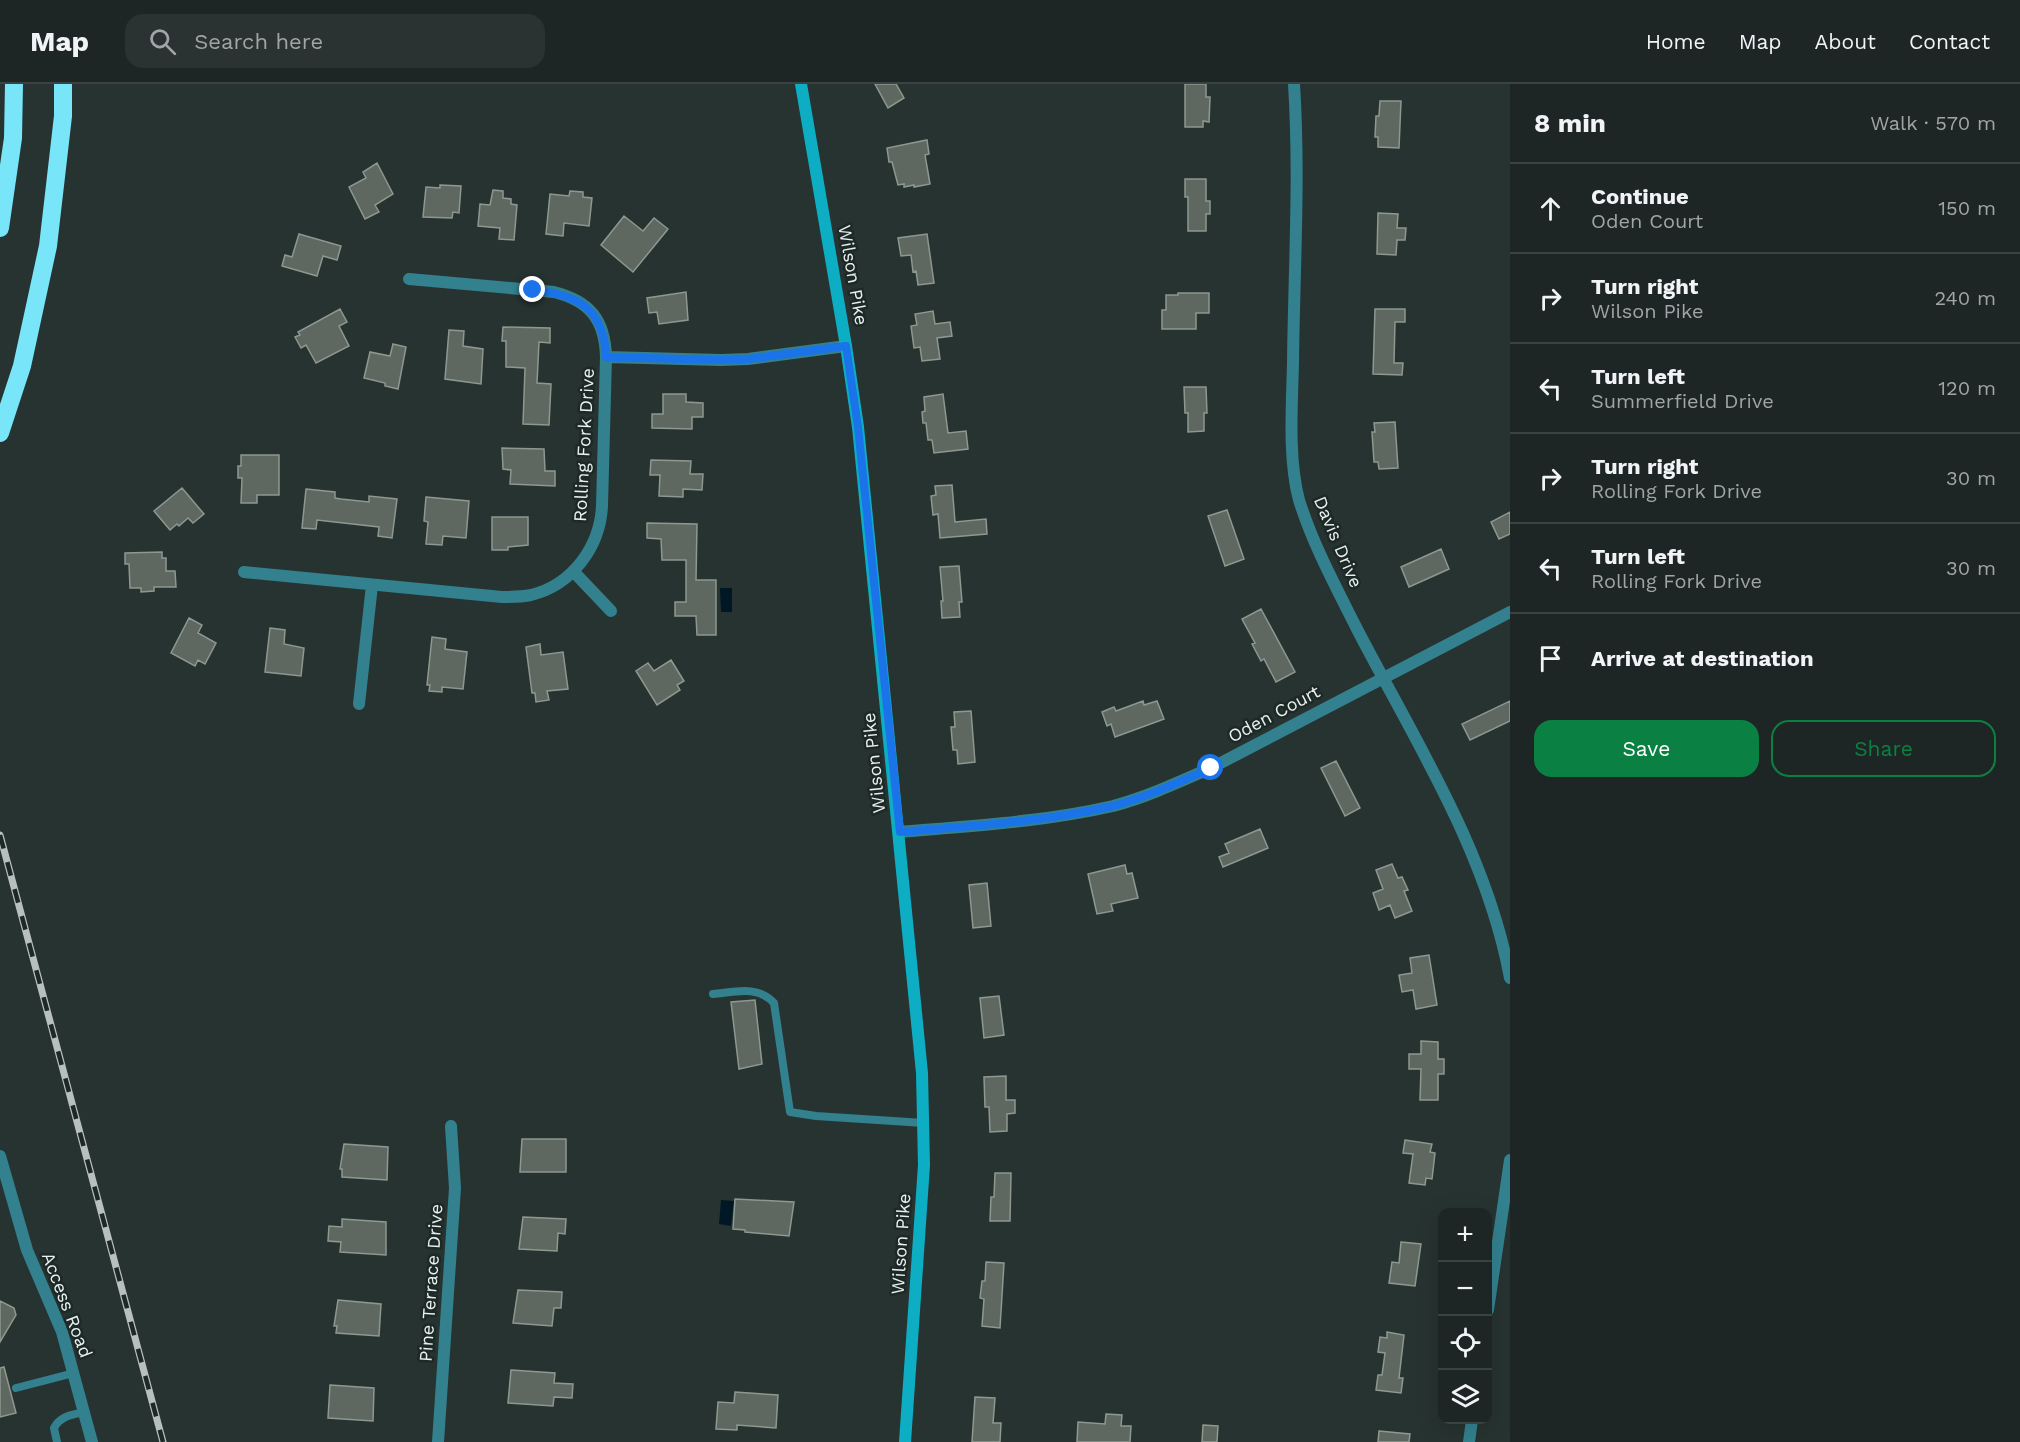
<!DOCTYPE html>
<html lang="en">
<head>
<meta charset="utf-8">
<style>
  body { margin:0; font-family:"Work Sans",sans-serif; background:#2a3232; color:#f1f3f6 }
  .controls { position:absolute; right:18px; bottom:18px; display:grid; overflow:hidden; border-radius:12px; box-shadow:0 6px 24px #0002 }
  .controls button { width:54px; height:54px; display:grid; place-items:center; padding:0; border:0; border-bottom:2px solid #3b4342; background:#1d2625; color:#f1f3f6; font:30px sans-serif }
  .stop { position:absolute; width:18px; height:18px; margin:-14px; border:4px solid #1a73e8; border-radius:50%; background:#fff }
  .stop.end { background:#1a73e8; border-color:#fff; box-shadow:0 2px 6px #0008 }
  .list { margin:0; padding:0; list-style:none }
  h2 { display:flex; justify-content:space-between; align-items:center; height:78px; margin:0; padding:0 24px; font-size:26px }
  h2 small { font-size:20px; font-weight:400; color:#a0a5a7 }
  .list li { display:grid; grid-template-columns:39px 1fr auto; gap:18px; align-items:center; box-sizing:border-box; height:90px; padding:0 24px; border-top:2px solid #3b4342 }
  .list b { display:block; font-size:22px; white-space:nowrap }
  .list p { margin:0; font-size:20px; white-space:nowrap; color:#a0a5a7 }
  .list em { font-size:20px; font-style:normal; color:#a0a5a7 }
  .actions { display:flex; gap:12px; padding:18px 24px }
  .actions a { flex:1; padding:14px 0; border:2px solid #0b8043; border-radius:18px; text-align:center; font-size:21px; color:#0b8043 }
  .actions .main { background:#0b8043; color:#fff }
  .icon { flex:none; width:33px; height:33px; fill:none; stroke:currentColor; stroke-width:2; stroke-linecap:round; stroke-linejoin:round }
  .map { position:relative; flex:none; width:1510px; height:1358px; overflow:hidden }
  header { display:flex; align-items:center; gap:36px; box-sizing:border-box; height:84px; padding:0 30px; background:#1d2625; border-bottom:2px solid #3b4342 }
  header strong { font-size:28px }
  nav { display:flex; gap:33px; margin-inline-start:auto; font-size:21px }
  .search { width:420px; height:54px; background:#2a3232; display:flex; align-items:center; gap:15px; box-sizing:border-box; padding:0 21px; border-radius:18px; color:#a0a5a7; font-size:22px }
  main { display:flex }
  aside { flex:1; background:#1d2625 }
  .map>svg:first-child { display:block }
  .water { fill:#001726 }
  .building { fill:#5e6860; stroke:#8d9890; stroke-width:1.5 }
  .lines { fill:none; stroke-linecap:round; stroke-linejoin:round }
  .lane { stroke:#33818e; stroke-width:8 }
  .street { stroke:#33818e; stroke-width:12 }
  .secondary { stroke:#0daec3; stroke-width:12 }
  .highway { stroke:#78e5f9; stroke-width:18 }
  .rail-casing { stroke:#b7c0be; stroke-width:7 }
  .rail { stroke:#1d2927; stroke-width:4.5; stroke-dasharray:14; stroke-linecap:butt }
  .route { stroke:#1a73e8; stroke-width:8 }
  .labels { text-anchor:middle; stroke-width:5; stroke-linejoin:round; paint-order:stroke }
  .street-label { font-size:18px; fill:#e9f1ef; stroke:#1d2927 }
</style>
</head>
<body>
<header>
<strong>Map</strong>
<div class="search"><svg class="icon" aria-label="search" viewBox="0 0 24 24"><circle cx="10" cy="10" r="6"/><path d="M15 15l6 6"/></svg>Search here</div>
<nav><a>Home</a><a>Map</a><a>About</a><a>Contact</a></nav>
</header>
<main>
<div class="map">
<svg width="1510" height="1358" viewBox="0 0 1510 1358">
  <rect width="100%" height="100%" fill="#273331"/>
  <path class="water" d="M 720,504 L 732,504 L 732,528 L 721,528 Z
    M 721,1116 L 734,1117 L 731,1142 L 719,1140 Z"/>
  <path class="building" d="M 875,0 L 896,0 L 904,14 L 888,24 Z
    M 1185,0 L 1206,0 L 1206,13 L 1210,13 L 1209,38 L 1203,37 L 1203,43 L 1185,43 Z
    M 1380,17 L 1401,17 L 1399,64 L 1378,63 L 1378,53 L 1375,53 L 1376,32 L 1379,32 Z
    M 927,56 L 929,70 L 925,71 L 930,100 L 914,103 L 914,101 L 904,103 L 904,100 L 898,101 L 892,78 L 889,78 L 887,64 Z
    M 377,79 L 393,110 L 375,121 L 379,128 L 365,135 L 349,103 L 366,94 L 363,88 Z
    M 1185,95 L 1206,95 L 1206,117 L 1210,117 L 1210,130 L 1206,130 L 1206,147 L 1188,147 L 1188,113 L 1185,113 Z
    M 440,101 L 461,102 L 459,129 L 453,128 L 452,134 L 423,133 L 426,103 L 440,104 Z
    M 493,106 L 503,107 L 503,114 L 511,115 L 511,120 L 517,121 L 514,156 L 499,155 L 500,144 L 478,142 L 480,120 L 490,121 Z
    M 570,107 L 583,108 L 583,113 L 592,114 L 589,142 L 564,139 L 563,152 L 546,150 L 550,110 L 569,112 Z
    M 1378,129 L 1398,130 L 1397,144 L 1406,144 L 1405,156 L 1397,156 L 1396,171 L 1377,170 Z
    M 624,132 L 643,147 L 654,134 L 668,145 L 633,188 L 601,161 Z
    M 299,150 L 341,162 L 337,176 L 323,172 L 317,192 L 282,182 L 285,171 L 292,173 Z
    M 927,150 L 934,199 L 918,201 L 916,187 L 913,188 L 911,171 L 901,172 L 898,154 Z
    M 686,208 L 688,236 L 659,240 L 657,228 L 649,229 L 647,214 Z
    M 1178,209 L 1209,209 L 1209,229 L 1196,229 L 1196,245 L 1162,245 L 1162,226 L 1166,226 L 1166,211 L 1178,211 Z
    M 340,225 L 347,238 L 339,242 L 349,262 L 316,279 L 306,261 L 301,264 L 295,253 L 300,251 L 298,248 Z
    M 1375,225 L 1405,225 L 1405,238 L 1395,238 L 1394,279 L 1403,279 L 1402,291 L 1373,290 Z
    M 933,227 L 935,240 L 950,238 L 952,252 L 937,254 L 940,275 L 922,277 L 920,263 L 914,264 L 911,242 L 917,241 L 915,230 Z
    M 503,243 L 550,244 L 550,259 L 539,258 L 537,299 L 551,300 L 549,341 L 523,340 L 525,284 L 506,283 L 506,257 L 502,257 Z
    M 449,246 L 464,247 L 463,262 L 483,265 L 481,300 L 445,295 Z
    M 393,260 L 406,263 L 398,305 L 385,302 L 385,299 L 364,294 L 370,268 L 390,272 Z
    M 1184,303 L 1206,303 L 1207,329 L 1204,329 L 1204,347 L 1188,348 L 1188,329 L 1185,329 Z
    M 663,310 L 686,310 L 686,318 L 703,319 L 703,333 L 692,333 L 692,345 L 652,344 L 652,330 L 663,330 Z
    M 943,310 L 948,349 L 966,347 L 968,365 L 934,369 L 932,356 L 928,356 L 926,339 L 923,339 L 922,328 L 925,327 L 924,313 Z
    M 1395,338 L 1398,384 L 1379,385 L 1378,378 L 1374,378 L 1372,348 L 1375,348 L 1374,339 Z
    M 502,364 L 544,365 L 545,387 L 555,387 L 555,402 L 510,400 L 511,386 L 503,385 Z
    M 241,371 L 279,371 L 279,411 L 257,411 L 257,419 L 241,419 L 242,394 L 238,394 L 238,382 L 241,382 Z
    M 651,376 L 691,377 L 690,390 L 703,390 L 702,406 L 683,405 L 683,413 L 659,412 L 660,391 L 650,391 Z
    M 952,401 L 955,438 L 986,435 L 987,450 L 940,454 L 938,430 L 933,431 L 931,412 L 936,411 L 935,402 Z
    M 182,404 L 204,430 L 193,439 L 188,434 L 179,442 L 177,440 L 170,446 L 154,427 Z
    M 306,405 L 335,408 L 335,414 L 341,415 L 369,418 L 369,412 L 397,415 L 392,454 L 378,452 L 379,443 L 317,436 L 316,445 L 302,444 Z
    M 426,413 L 469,417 L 466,454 L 443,452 L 442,461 L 426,460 L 428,438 L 424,437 Z
    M 1227,426 L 1244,475 L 1225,482 L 1208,432 Z
    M 1510,428 L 1510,450 L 1499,455 L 1491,438 Z
    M 492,433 L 528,433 L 528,461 L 508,463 L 508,466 L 492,466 Z
    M 647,439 L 697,440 L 696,496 L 716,496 L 716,551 L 697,551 L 696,532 L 675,532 L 675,518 L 686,518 L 686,476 L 662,476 L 661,455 L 647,454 Z
    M 1441,465 L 1449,485 L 1409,503 L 1401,483 Z
    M 162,468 L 162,474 L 166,474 L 166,487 L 175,487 L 176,503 L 154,503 L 154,507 L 141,508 L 141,504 L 130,504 L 129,480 L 125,480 L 125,469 Z
    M 959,482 L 962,518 L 959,518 L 960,533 L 942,534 L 941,517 L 943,517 L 940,483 Z
    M 1261,525 L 1295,588 L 1276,598 L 1264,575 L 1261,577 L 1252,560 L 1255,559 L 1242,535 Z
    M 189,534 L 202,541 L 198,549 L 216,559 L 205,580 L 198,576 L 195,582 L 171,569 Z
    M 270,544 L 285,546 L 284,560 L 304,564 L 301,592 L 265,588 Z
    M 432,553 L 446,555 L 445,565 L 467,568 L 463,605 L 442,603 L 442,608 L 429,607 L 430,601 L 427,601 Z
    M 540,560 L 541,571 L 563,568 L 568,605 L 547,607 L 549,616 L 536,618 L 535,609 L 532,609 L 526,563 Z
    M 671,576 L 684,597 L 677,601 L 680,606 L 657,621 L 636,587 L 648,579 L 654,587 Z
    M 1143,617 L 1144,621 L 1157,617 L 1164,635 L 1115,653 L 1111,640 L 1107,642 L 1102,628 L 1114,623 L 1116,627 Z
    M 1510,617 L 1510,637 L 1470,656 L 1462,640 Z
    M 971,627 L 975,678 L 958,680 L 957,666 L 953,666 L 951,643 L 955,643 L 954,628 Z
    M 1336,677 L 1360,724 L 1345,732 L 1321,684 Z
    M 1260,745 L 1268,764 L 1223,783 L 1219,773 L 1229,769 L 1225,760 Z
    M 1392,780 L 1398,794 L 1402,793 L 1408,806 L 1404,807 L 1412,827 L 1395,834 L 1390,821 L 1379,826 L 1373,809 L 1383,805 L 1376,786 Z
    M 1125,781 L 1127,790 L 1132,789 L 1138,814 L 1111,820 L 1113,827 L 1097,830 L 1088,790 Z
    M 987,799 L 991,842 L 973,844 L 969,801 Z
    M 1429,871 L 1437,921 L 1416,925 L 1413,906 L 1402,908 L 1399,891 L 1412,889 L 1410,874 Z
    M 999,912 L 1004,951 L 984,954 L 980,914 Z
    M 755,916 L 762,980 L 739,985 L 731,918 Z
    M 1421,957 L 1438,958 L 1438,975 L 1444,975 L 1444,990 L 1438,990 L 1438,1016 L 1420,1016 L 1421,985 L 1409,985 L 1409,970 L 1421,970 Z
    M 1006,992 L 1006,1016 L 1015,1016 L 1015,1029 L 1007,1030 L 1007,1047 L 990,1048 L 989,1023 L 985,1023 L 984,993 Z
    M 522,1055 L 566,1055 L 566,1088 L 520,1088 Z
    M 1405,1056 L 1432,1060 L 1430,1068 L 1435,1069 L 1432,1095 L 1426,1094 L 1425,1101 L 1409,1099 L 1413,1070 L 1403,1069 Z
    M 344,1060 L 388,1063 L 387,1096 L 342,1093 L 342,1085 L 340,1085 Z
    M 995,1089 L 1011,1089 L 1010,1137 L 990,1137 L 991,1113 L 994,1113 Z
    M 735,1115 L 794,1118 L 789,1152 L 745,1148 L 745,1146 L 733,1145 Z
    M 523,1133 L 566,1135 L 565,1150 L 558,1149 L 557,1167 L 519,1165 Z
    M 342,1135 L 386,1138 L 386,1171 L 340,1168 L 341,1158 L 328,1157 L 329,1142 L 342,1143 Z
    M 1401,1158 L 1421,1160 L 1415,1202 L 1389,1199 L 1392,1178 L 1399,1179 Z
    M 986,1178 L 1004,1179 L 1000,1244 L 982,1242 L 984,1215 L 980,1214 L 982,1197 L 985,1197 Z
    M 518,1206 L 562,1208 L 561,1224 L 554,1224 L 552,1242 L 513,1239 Z
    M 338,1216 L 381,1220 L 379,1252 L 336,1249 L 337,1242 L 334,1242 Z
    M 0,1217 L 14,1224 L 16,1231 L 0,1258 Z
    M 1387,1248 L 1404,1251 L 1399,1294 L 1403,1294 L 1401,1309 L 1376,1306 L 1378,1291 L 1382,1291 L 1385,1269 L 1378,1268 L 1380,1253 L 1387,1254 Z
    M 4,1283 L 16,1329 L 0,1333 L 0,1284 Z
    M 511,1286 L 555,1289 L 554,1299 L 573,1300 L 572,1314 L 554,1313 L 553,1322 L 508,1319 Z
    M 330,1301 L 374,1304 L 373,1337 L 328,1334 Z
    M 735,1308 L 778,1311 L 776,1344 L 737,1341 L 737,1346 L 716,1345 L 718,1318 L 734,1319 Z
    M 975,1313 L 995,1314 L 993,1339 L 1001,1339 L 1000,1358 L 972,1358 Z
    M 1106,1330 L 1122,1331 L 1121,1342 L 1131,1342 L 1130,1358 L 1077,1358 L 1078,1338 L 1105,1340 Z
    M 1203,1341 L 1218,1342 L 1217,1358 L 1202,1358 Z
    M 1379,1347 L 1410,1350 L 1409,1358 L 1378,1358 Z"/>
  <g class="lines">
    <path class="lane" d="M 713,910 C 735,908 758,901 774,919 L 790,1028 L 816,1032 L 924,1039
      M 16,1304 L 74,1289
      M 57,1358 L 54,1344 C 60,1332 72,1331 84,1328"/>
    <path class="street" d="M 1294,0 C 1300,93 1294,186 1293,279 C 1292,321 1288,375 1299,416 C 1313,461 1336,503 1357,545 C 1415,657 1487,768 1510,894
      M 606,273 L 721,276 L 748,275 L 846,262
      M 573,487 L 611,527
      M 244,488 L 502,513 C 512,513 521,513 531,511 C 572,501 600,463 602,422 L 606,273 C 605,236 590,217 554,208 L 409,195
      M 359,620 L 372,501
      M 899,748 C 971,742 1043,738 1113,722 C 1147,713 1179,698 1211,684 L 1510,528
      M 0,1072 L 27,1166 L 62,1248 L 92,1358
      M 1488,1226 L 1510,1076
      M 438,1358 L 455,1104 L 451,1042
      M 1469,1358 L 1472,1336"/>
    <path class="secondary" d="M 801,0 L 846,262 L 858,343 L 922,989 L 924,1081 L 905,1358"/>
    <path class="highway" d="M 0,144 L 13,54 L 14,0
      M 0,349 L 22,282 L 48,162 L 63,32 L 63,0"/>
    <g class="rail-casing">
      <path id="rail" d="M 0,751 L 163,1358"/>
    </g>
    <use href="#rail" class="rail"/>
  </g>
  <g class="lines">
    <path class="route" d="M 533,206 C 578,211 604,224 606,273 L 721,276 L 748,275 L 846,262 L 858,343 L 900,748 C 971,742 1043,738 1113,722 C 1147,713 1179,698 1211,684"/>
  </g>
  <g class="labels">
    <g class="street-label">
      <text transform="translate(853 191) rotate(80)" y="6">Wilson Pike</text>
      <text transform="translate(584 361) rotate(-87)" y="6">Rolling Fork Drive</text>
      <text transform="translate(1338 458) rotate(67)" y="6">Davis Drive</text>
      <text transform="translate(1274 630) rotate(-28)" y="6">Oden Court</text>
      <text transform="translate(874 679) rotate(-96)" y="6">Wilson Pike</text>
      <text transform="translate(901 1160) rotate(-86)" y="6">Wilson Pike</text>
      <text transform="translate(431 1199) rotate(-86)" y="6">Pine Terrace Drive</text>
      <text transform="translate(67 1221) rotate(69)" y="6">Access Road</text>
    </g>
  </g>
</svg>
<div class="controls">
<button>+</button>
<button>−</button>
<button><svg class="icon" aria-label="locate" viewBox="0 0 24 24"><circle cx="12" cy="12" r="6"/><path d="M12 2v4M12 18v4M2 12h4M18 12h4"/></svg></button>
<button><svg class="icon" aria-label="layers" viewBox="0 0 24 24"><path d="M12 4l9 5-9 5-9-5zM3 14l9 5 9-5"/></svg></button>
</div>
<div class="stop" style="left:1211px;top:684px"></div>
<div class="stop end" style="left:533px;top:206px"></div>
</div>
<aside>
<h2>8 min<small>Walk · 570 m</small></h2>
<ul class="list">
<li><svg class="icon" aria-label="ahead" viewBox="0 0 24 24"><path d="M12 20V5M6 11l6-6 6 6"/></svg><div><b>Continue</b><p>Oden Court</p></div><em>150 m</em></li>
<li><svg class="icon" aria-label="right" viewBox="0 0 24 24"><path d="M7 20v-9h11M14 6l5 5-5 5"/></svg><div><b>Turn right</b><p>Wilson Pike</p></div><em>240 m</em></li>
<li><svg class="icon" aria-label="left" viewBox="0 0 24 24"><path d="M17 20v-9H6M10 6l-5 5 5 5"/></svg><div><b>Turn left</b><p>Summerfield Drive</p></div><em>120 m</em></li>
<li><svg class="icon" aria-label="right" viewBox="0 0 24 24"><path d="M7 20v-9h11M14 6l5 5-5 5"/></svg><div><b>Turn right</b><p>Rolling Fork Drive</p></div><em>30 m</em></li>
<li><svg class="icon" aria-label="left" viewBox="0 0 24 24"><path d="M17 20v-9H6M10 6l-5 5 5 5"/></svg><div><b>Turn left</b><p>Rolling Fork Drive</p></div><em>30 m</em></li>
<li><svg class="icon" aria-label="arrive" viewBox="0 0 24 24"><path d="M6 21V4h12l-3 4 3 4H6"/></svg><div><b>Arrive at destination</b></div></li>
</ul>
<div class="actions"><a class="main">Save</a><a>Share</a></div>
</aside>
</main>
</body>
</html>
